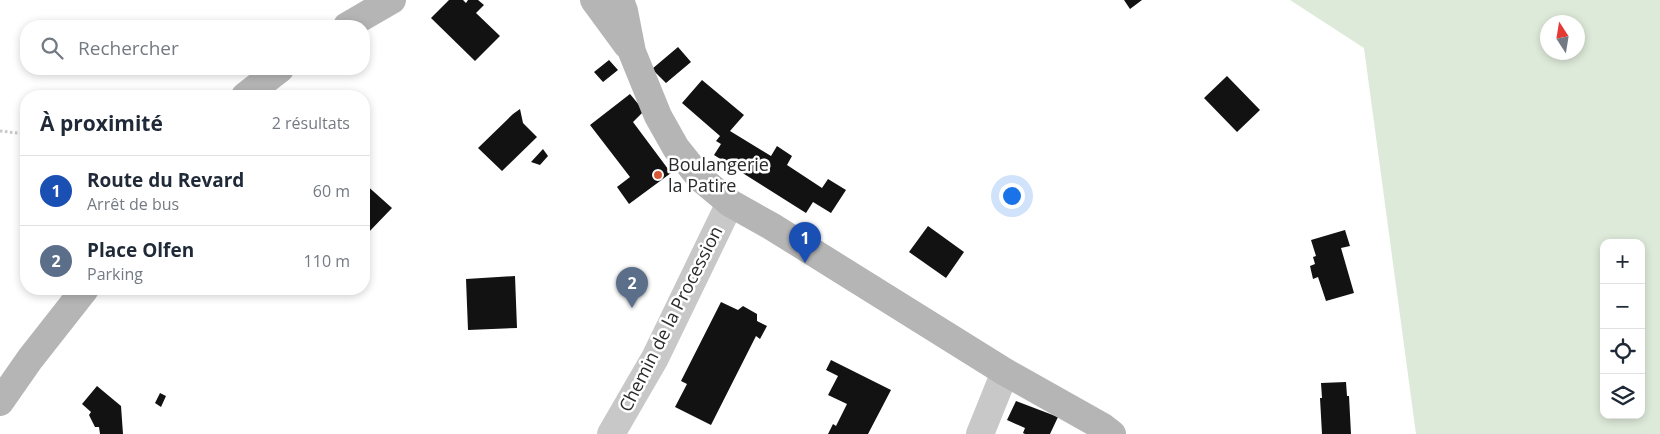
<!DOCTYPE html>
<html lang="fr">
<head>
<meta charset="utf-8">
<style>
  body { margin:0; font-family:"Open Sans",sans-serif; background:#f2f2f3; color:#1f2937 }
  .controls { position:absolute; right:15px; bottom:15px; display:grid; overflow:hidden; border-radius:10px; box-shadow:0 2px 8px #0003 }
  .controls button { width:45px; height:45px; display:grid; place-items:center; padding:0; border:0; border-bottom:1px solid #e0e1e3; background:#fff; color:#1f2937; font:25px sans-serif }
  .compass { position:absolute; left:1540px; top:15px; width:45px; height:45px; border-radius:50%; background:#fff; box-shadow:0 2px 8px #0003; rotate:348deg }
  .you { position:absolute; left:1011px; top:195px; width:18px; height:18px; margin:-12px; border:4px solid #fff; border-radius:50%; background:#1a73e8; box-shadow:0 0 0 8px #1a73e833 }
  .badge { display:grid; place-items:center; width:32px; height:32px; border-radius:50%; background:#d85938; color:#fff; font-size:16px; font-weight:700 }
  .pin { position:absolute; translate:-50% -41px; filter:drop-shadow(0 1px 2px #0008) }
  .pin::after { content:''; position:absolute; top:26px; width:18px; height:15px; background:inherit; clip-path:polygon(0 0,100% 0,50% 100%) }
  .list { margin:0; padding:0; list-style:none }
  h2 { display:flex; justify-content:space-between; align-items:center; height:65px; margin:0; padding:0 20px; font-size:21px }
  h2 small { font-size:16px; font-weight:400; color:#747a83 }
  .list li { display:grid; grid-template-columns:32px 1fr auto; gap:15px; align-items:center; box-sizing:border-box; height:70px; padding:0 20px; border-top:1px solid #e0e1e3 }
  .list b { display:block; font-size:19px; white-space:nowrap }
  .list p { margin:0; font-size:16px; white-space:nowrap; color:#747a83 }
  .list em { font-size:16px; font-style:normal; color:#747a83 }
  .icon { flex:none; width:28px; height:28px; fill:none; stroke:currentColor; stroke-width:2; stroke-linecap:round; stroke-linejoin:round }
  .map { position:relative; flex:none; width:1660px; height:434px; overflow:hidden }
  .search { position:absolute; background:#fff; box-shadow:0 2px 8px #0003; left:20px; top:20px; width:350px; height:55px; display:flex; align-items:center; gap:12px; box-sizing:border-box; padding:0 18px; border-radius:20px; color:#747a83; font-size:19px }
  .panel { position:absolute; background:#fff; box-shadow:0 2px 8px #0003; left:20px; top:90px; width:350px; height:205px; border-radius:20px }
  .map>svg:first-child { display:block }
  .green { fill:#dde9d9; fill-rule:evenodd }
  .building { fill:#121212 }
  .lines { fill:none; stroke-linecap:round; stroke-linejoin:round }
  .path { stroke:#c8c8c8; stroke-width:3; stroke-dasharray:2.5 2.5; stroke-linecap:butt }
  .minor { stroke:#c8c8c8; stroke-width:28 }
  .secondary { stroke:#b5b5b5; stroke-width:28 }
  .poi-dot { fill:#d85938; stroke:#fff; stroke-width:2 }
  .labels { text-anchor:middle; stroke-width:5; stroke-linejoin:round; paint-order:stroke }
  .poi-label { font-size:18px; fill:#2b2b2b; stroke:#fff; text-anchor:start }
  .street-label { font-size:18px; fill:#2b2b2b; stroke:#fff }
</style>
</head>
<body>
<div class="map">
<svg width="1660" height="434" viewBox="0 0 1660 434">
  <rect width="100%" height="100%" fill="#fff"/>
  <path class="green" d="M 1290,0 L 1660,0 L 1660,434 L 1416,434 L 1364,48 ZM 1548,22 L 1578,22 L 1578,52 L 1548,52 ZM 1604,243 L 1641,243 L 1641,415 L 1604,415 Z"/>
  <path class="building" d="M 449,0 L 463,0 L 466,3 L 468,0 L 478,0 L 484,5 L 476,13 L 500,36 L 475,61 L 431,18 Z
    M 1124,0 L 1142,0 L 1130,9 Z
    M 678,47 L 691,62 L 666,83 L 652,69 Z
    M 609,60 L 618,70 L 603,82 L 594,72 Z
    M 1227,76 L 1260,110 L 1237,132 L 1204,98 Z
    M 702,80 L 744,115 L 730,131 L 771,156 L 777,146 L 792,156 L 787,165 L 822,188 L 828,179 L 846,190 L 831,213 L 813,202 L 806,213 L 714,155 L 721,144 L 716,141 L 720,136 L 682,103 Z
    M 630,94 L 644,111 L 633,122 L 671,173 L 629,204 L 617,187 L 630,177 L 590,125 Z
    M 520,109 L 523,123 L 537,137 L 502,171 L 478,148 L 513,114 Z
    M 543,149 L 548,156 L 540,165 L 531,162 Z
    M 364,183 L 392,208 L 365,236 L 364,235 Z
    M 928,226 L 964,252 L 946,278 L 909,252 Z
    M 1345,230 L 1350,246 L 1341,248 L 1354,293 L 1326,301 L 1318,277 L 1313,279 L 1310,266 L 1315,264 L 1313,257 L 1316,256 L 1311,240 Z
    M 515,276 L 517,328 L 468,330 L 466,279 Z
    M 721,302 L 738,310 L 743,306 L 757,314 L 757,321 L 767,326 L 760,339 L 756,336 L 711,425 L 675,407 L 687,384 L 681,381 Z
    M 831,360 L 891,390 L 868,434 L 828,434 L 833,424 L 836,426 L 847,404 L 828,395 L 838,376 L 826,370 Z
    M 1346,382 L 1347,396 L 1349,396 L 1351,434 L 1322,434 L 1320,398 L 1322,398 L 1321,383 Z
    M 97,386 L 121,406 L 123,434 L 100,434 L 99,427 L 95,427 L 89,415 L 91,412 L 82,404 Z
    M 160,393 L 166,396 L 161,407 L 155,403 Z
    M 1016,401 L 1058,417 L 1050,434 L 1025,434 L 1023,433 L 1025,428 L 1007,420 Z"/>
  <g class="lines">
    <path class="path" d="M 213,96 L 218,95 L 220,96
      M 0,131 L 26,134"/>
    <path class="minor" d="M 611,434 L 655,358 L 730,203
      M 980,434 L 1005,372"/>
    <path class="secondary" d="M 594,0 L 627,45
      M 620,0 L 624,11 L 632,52 L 658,116 L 676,148 L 700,178 L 730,203 L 771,226 L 1005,372 L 1103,427 L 1112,434
      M 347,26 L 392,0
      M 245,96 L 280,69
      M 0,402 L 30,359 L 85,289"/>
  </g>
  <circle class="poi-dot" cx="658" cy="175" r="5"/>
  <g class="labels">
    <g class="poi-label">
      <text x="668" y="171">Boulangerie<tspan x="668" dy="21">la Patire</tspan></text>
    </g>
    <g class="street-label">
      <text transform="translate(671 319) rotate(-63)" y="6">Chemin de la Procession</text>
    </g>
  </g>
</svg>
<div class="controls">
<button>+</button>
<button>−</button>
<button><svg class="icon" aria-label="locate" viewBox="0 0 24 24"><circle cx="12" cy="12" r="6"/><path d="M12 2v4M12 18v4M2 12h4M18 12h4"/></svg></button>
<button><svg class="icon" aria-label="layers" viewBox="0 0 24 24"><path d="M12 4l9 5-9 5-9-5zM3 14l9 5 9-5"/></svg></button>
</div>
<svg class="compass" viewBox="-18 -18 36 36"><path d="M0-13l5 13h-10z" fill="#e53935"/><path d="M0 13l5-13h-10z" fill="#747a83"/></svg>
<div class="you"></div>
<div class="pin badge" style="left:805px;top:263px;background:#1a4fb4">1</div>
<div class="pin badge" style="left:632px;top:308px;background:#5c6f8a">2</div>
<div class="search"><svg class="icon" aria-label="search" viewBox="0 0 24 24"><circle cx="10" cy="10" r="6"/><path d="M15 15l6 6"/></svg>Rechercher</div>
<section class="panel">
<h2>À proximité<small>2 résultats</small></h2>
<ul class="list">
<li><span class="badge" style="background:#1a4fb4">1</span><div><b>Route du Revard</b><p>Arrêt de bus</p></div><em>60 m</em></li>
<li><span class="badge" style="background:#5c6f8a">2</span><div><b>Place Olfen</b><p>Parking</p></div><em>110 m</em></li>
</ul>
</section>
</div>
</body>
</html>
